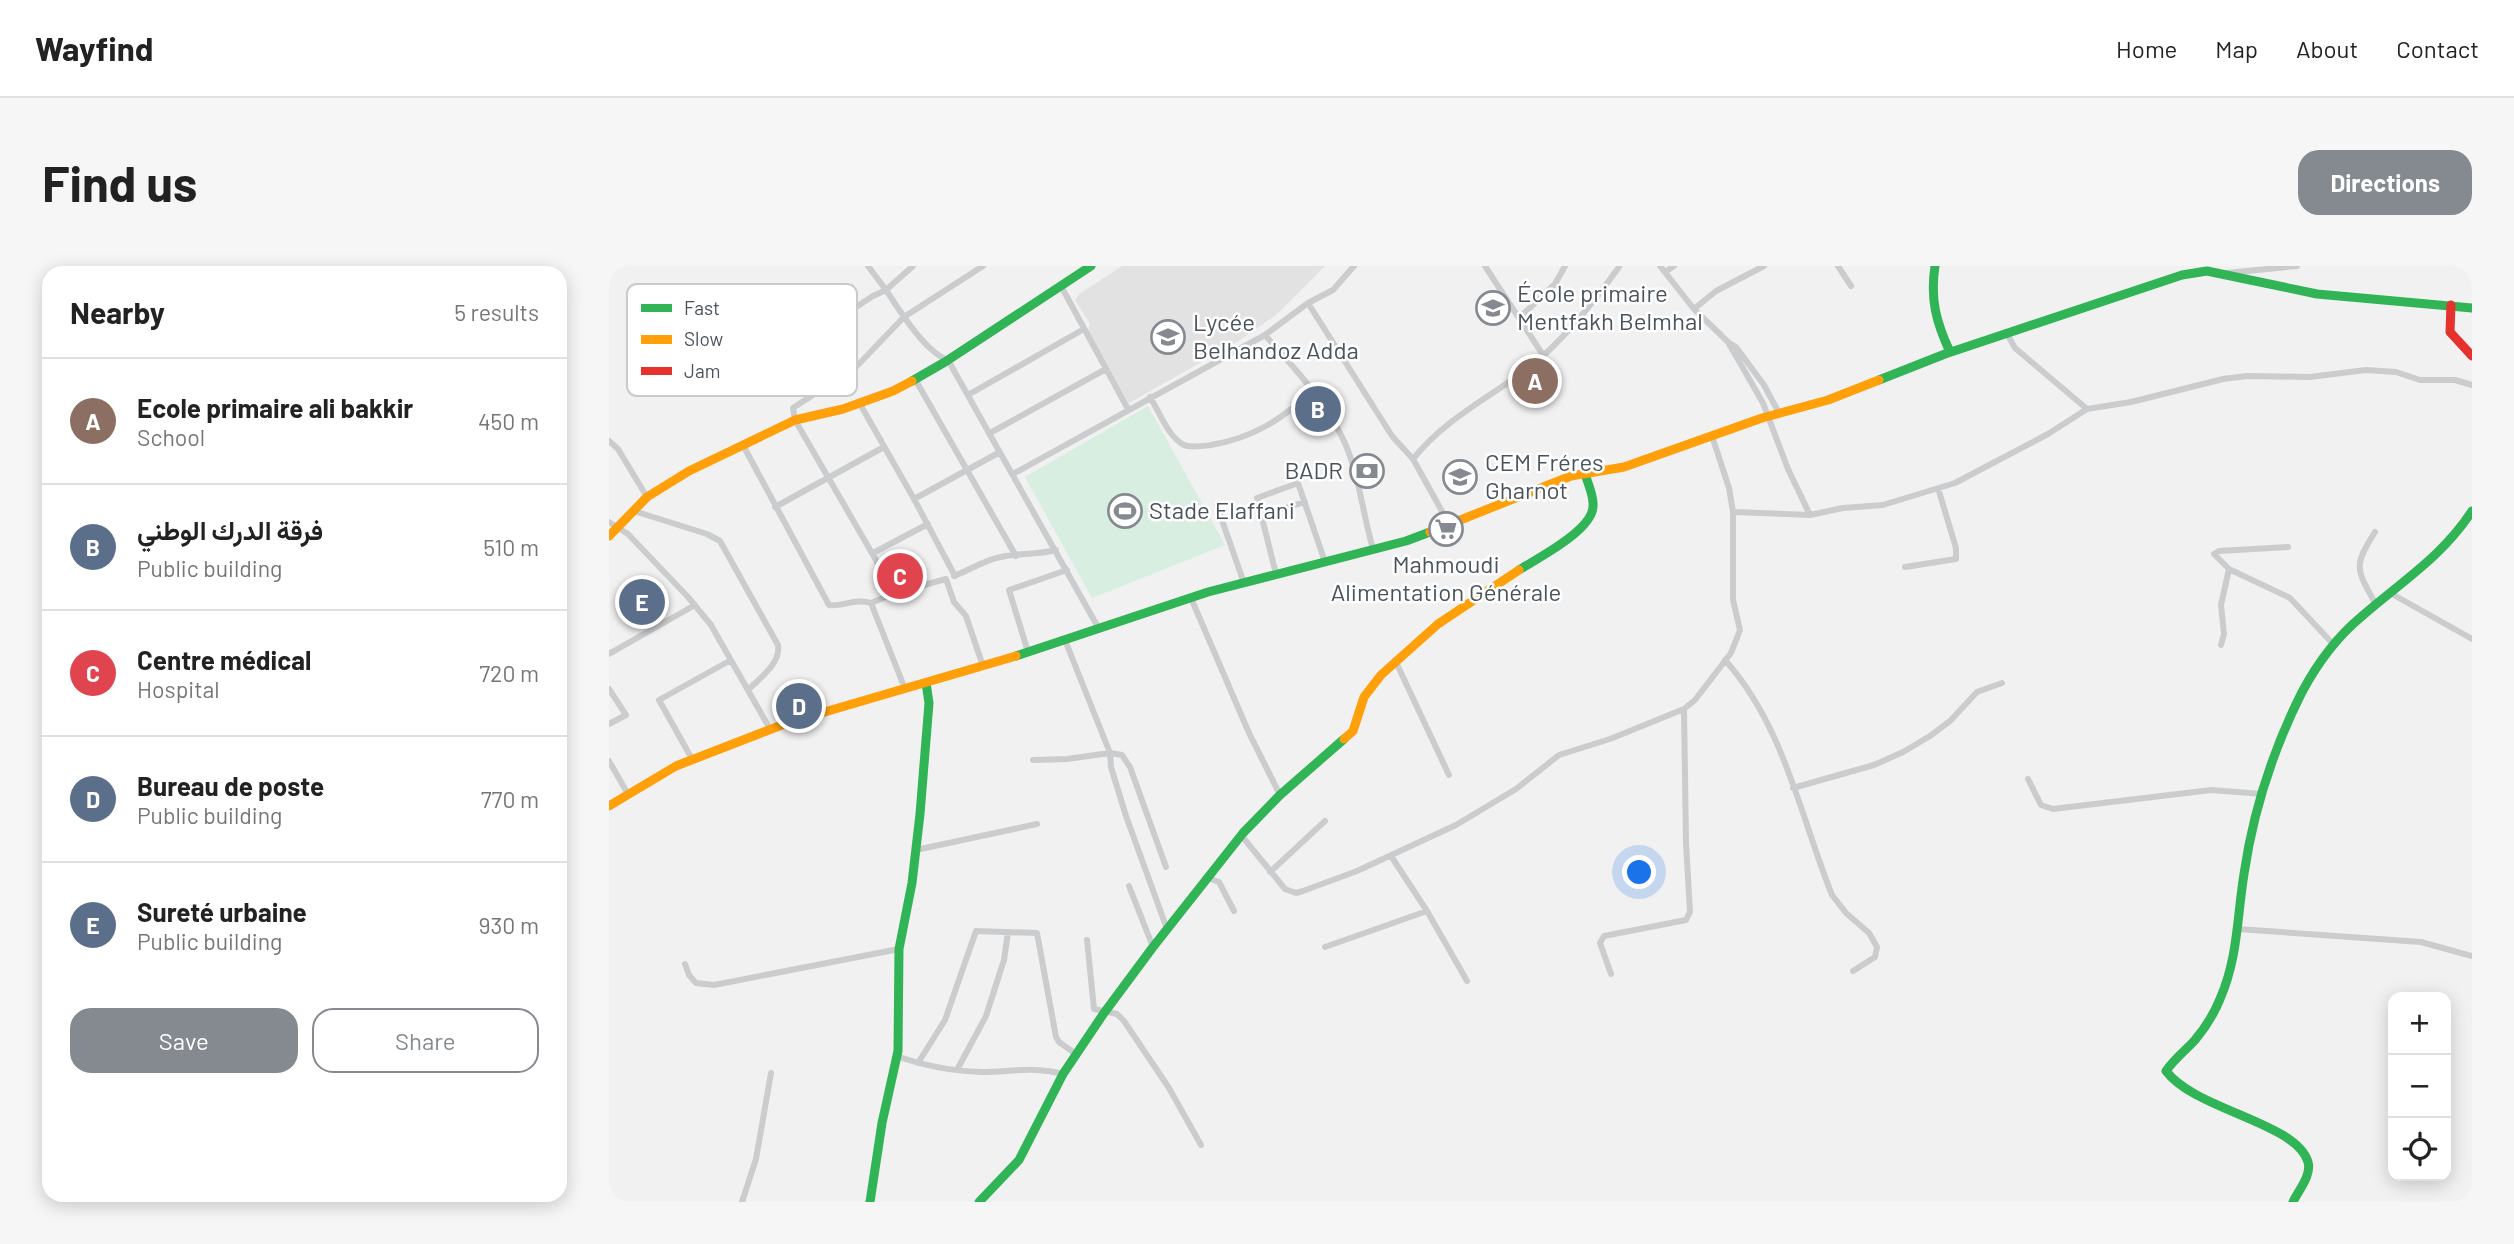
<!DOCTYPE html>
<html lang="en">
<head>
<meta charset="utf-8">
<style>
  body { margin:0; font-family:Barlow,Vazirmatn,sans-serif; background:#f6f6f6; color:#222 }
  .controls { position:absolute; right:21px; bottom:21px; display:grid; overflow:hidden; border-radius:14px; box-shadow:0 4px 18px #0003 }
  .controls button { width:63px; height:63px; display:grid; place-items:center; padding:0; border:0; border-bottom:2px solid #e0e0e0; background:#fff; color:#222; font:35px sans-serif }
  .you { position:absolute; left:1031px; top:607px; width:24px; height:24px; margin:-18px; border:5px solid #fff; border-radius:50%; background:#1a73e8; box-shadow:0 0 0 10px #1a73e833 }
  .badge { display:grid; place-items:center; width:46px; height:46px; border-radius:50%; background:#848a90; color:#fff; font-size:23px; font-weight:700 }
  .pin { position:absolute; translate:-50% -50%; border:4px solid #fff; box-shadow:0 2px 7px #0006 }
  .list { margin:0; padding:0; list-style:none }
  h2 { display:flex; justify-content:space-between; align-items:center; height:91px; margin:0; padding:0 28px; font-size:30px }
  h2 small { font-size:23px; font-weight:400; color:#767676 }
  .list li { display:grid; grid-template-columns:46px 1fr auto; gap:21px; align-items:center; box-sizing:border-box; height:126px; padding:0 28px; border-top:2px solid #e0e0e0 }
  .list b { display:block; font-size:26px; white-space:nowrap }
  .list p { margin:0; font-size:23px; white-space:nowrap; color:#767676 }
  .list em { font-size:23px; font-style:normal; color:#767676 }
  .actions { display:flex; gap:14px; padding:21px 28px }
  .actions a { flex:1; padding:16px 0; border:2px solid #848a90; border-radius:21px; text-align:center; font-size:24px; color:#848a90 }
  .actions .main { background:#848a90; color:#fff }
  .icon { flex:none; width:38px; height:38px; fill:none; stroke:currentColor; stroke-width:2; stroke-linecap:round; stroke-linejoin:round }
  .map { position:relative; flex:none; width:1863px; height:936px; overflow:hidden; border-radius:21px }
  header { display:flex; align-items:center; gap:42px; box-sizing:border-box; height:98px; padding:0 35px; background:#fff; border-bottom:2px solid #e0e0e0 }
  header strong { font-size:33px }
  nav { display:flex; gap:38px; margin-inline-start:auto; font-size:24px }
  .intro { display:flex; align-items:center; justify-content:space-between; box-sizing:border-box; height:168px; padding:0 42px }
  h1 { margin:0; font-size:49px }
  .button { padding:18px 32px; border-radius:21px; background:#848a90; color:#fff; font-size:24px; font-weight:700 }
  main { display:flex; gap:42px; padding:0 42px }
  aside { flex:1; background:#fff; border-radius:21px; box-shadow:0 4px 18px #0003 }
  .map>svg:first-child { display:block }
  .education { fill:#e3e2e2 }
  .pitch { fill:#d8eee0 }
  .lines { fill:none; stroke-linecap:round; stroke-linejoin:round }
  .street { stroke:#cbccce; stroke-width:6 }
  .fast { stroke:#30b455; stroke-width:9 }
  .slow { stroke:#ff9f0a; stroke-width:9 }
  .jam { stroke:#e5322d; stroke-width:9 }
  .labels { text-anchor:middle; stroke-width:5; stroke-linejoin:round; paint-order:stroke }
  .poi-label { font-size:24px; fill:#49535b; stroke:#fff; text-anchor:start }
  .key { fill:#fff; stroke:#c8cbce; stroke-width:2 }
  .key-label { font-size:19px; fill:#49535b }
</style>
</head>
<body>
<header>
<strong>Wayfind</strong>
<nav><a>Home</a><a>Map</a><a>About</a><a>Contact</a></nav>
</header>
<div class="intro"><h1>Find us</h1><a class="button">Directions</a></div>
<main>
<aside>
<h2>Nearby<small>5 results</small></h2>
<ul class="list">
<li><span class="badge" style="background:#8d6e63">A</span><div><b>Ecole primaire ali bakkir</b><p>School</p></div><em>450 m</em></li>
<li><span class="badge" style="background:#5c6f8a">B</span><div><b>فرقة الدرك الوطني</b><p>Public building</p></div><em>510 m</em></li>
<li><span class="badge" style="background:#e0444e">C</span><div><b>Centre médical</b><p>Hospital</p></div><em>720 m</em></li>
<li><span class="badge" style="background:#5c6f8a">D</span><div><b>Bureau de poste</b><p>Public building</p></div><em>770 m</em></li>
<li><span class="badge" style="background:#5c6f8a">E</span><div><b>Sureté urbaine</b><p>Public building</p></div><em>930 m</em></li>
</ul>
<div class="actions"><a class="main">Save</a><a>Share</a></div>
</aside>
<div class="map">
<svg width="1863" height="936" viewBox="0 0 1863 936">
  <rect width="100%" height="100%" fill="#f1f1f1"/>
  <path class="education" d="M 513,0 L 716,0 L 667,49 L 628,76 L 520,137 L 479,65 L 481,58 L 466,34 L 470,28 Z"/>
  <path class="pitch" d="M 539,140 L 616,279 L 483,332 L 416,211 Z"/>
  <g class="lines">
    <path class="street" d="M 259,0 L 277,24 L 304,0
      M 876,0 L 934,89
      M 1051,0 L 1085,43 L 1119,76 L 1127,81 L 1155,119 L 1170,147
      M 1229,0 L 1242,20
      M 1056,6 L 1065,0
      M 1618,7 L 1688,0
      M 452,20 L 519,143
      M 699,37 L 724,24 L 745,0
      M 1085,43 L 1107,25 L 1155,0
      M 910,52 L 946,18 L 956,0
      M 656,69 C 685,102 715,133 734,173 C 749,203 754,249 764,283
      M 1119,76 L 1154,137 L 1179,203 L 1201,249
      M 162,97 L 264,30 L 277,24 C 290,44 317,87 339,94 L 490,363
      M 306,113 L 407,290
      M 359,129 L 475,63
      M 541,131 C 550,145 559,171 575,179 C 583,182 594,180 602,179 C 644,172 674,153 704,124
      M 251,138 L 305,233 L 346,310
      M 1478,143 L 1522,136 L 1614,113 L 1638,110 L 1701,111 L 1757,104 L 1787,106 L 1811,114 L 1846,114 L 1863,119
      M 381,167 L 497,103
      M 1103,170 L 1120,222 L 1124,246 L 1201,249 L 1234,242 L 1274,239 L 1346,217 L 1439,168 L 1478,143 L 1406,82 L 1398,68
      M 0,175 L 9,183 L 38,231
      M 134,179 L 220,339 C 234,341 246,332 262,337 L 296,423
      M 804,193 C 837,152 880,132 921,101 C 955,74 985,36 1010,1
      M 404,208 L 656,69 L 699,37 L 783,170 L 804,193 L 840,258
      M 305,233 L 391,186
      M 608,240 L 635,317
      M 166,241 L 275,181
      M 25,245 L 98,268 L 111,275 L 169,379 C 172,397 151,412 139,424
      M 653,249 L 696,236
      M 0,256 L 19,268 L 79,331 L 102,359 L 161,463
      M 1766,266 C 1743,302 1748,303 1767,339
      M 1679,281 L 1610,285 L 1605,288 L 1620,303 L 1681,332 L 1725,379
      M 264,287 L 319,258
      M 1296,301 L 1347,293 L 1347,282 L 1329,222
      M 667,308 L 648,232 L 689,217 L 716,296
      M 345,310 C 361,304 375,294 392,291 C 409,287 427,289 447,284
      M 286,327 L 337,313 L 345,336 L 357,350 L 374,400
      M 1783,328 L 1863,373
      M 582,332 L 640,467 L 671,529
      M 262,337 L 286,327 L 186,154 L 184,142 L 247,101 L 295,51 L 374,0
      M 456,374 L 501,487 L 502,501 L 517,550 L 558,663
      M 1612,379 L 1615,368 L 1612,339 L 1620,303
      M 419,386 L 400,324 L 458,304
      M 0,388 L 86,339
      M 786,394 L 840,509
      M 1116,394 C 1175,460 1191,549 1223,629 L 1237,647 L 1260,667 L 1268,681 L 1266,691 L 1244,705
      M 0,423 L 17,449 L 0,458
      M 83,493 L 50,434 L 122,394
      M 424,494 L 458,493 L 501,487 L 513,489 L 521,501 L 557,601
      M 0,495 L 19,528
      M 1419,513 L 1432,539 L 1444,543 L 1602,524 L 1653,528
      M 1184,522 L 1265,499 L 1294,486 L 1321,470 L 1341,455 L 1368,426 L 1393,417
      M 632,569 L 676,623 L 687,627 L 694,625 L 748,605 L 847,559 L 907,523 L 950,489 L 1001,473 L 1075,443 L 1086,434 L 1122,387 L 1131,364 L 1124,334 L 1124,246
      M 307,584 L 428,558
      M 782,590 L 818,645 L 858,715
      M 661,606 L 716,555
      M 599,612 L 610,616 L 625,645
      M 520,620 L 544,681
      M 1629,663 L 1812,676 L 1863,690
      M 478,674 L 485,743 L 508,748 L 515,755 L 560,822 L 592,879
      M 716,681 L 818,645
      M 76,698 L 80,709 L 87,717 L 105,719 L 290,683
      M 1002,708 L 991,677 L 995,670 L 1077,654 L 1081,646 L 1077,577 L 1075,443
      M 288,790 C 315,800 343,805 373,806 C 400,806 427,800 454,808
      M 309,797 L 336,754 L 367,665 L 428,667 L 447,771 L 450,776 L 467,788
      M 348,804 L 377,750 L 395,694 L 399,666
      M 133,936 L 147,893 L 162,807"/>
    <path class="fast" d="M 1326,0 C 1321,33 1327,56 1341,86
      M 1270,114 L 1336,88 L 1573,9 L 1598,5 L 1708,28 L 1863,42
      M 303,115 L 336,96 L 482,0
      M 910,304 C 929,292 984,264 984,240 C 985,230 979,218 976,208
      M 407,390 L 599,326 L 797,275 L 821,266
      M 261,936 L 273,857 L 289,785 L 290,683 L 303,617 L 311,548 L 320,437 L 317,417
      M 370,936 L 410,894 L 454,808 L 495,747 L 544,681 L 634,567 L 671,529 L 735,473
      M 1684,936 C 1689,925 1703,909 1699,896 C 1687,856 1586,844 1557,805 C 1565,793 1576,785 1586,774 C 1596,762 1605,748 1611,733 C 1629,692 1628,651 1635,608 C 1644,546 1665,482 1693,426 C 1708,398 1728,371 1752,351 C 1793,315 1832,292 1863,245"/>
    <path class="slow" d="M 821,266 L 962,210 L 1015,201 L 1153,152 L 1219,134 L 1270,114
      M 0,270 L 38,231 L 80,205 L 186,154 L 234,143 L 284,125 L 303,115
      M 735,473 L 744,465 L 755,431 L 772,409 L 829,358 L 910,304
      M 0,540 L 67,500 L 178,457 L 407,390"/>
    <path class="jam" d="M 1842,39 L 1841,66 L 1863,90"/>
  </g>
  <defs>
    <g id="school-ring" transform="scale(1.75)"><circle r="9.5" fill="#fff" stroke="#848a90" stroke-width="1.5"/><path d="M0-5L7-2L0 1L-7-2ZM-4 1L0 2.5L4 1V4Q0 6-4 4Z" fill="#848a90"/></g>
    <g id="bank-ring" transform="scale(1.75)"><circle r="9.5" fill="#fff" stroke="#848a90" stroke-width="1.5"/><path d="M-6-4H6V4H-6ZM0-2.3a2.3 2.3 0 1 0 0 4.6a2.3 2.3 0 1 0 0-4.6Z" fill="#848a90"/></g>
    <g id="stadium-ring" transform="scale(1.75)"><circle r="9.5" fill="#fff" stroke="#848a90" stroke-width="1.5"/><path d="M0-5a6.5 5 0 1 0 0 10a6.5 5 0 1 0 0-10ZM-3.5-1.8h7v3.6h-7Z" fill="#848a90"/></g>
    <g id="supermarket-ring" transform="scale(1.75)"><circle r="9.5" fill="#fff" stroke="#848a90" stroke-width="1.5"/><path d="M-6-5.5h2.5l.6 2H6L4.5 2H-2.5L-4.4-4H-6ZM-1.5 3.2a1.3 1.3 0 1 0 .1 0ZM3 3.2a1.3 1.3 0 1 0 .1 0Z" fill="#848a90"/></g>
  </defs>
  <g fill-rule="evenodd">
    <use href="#school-ring" x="884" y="42"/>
    <use href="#school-ring" x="559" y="71"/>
    <use href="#bank-ring" x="758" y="205"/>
    <use href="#school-ring" x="851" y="211"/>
    <use href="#stadium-ring" x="516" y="245"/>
    <use href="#supermarket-ring" x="837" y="263"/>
  </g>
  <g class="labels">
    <g class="poi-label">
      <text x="908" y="36">École primaire<tspan x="908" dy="28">Mentfakh Belmhal</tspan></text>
      <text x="584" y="65">Lycée<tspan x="584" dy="28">Belhandoz Adda</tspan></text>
      <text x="876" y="205">CEM Fréres<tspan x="876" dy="28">Gharnot</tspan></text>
      <text x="734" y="213" text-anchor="end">BADR</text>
      <text x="540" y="253">Stade Elaffani</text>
      <text x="837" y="307" text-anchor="middle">Mahmoudi<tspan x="837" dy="28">Alimentation Générale</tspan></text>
    </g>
  </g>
  <rect x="18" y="18" width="230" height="112" rx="10" class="key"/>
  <rect x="32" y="38" width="31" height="8" fill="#30b455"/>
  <rect x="32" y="69" width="31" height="9" fill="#ff9f0a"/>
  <rect x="32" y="101" width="31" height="8" fill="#e5322d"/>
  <g class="key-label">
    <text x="75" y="49">Fast</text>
    <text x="75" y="80">Slow</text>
    <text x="75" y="112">Jam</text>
  </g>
</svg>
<div class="controls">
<button>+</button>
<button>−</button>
<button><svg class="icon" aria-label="locate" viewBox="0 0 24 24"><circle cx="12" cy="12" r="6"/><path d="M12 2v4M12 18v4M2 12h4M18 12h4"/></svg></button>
</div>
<div class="you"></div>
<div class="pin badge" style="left:926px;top:115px;background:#8d6e63">A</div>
<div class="pin badge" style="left:709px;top:143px;background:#5c6f8a">B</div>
<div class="pin badge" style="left:291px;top:310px;background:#e0444e">C</div>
<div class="pin badge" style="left:190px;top:440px;background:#5c6f8a">D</div>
<div class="pin badge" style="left:33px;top:336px;background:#5c6f8a">E</div>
</div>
</main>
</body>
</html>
